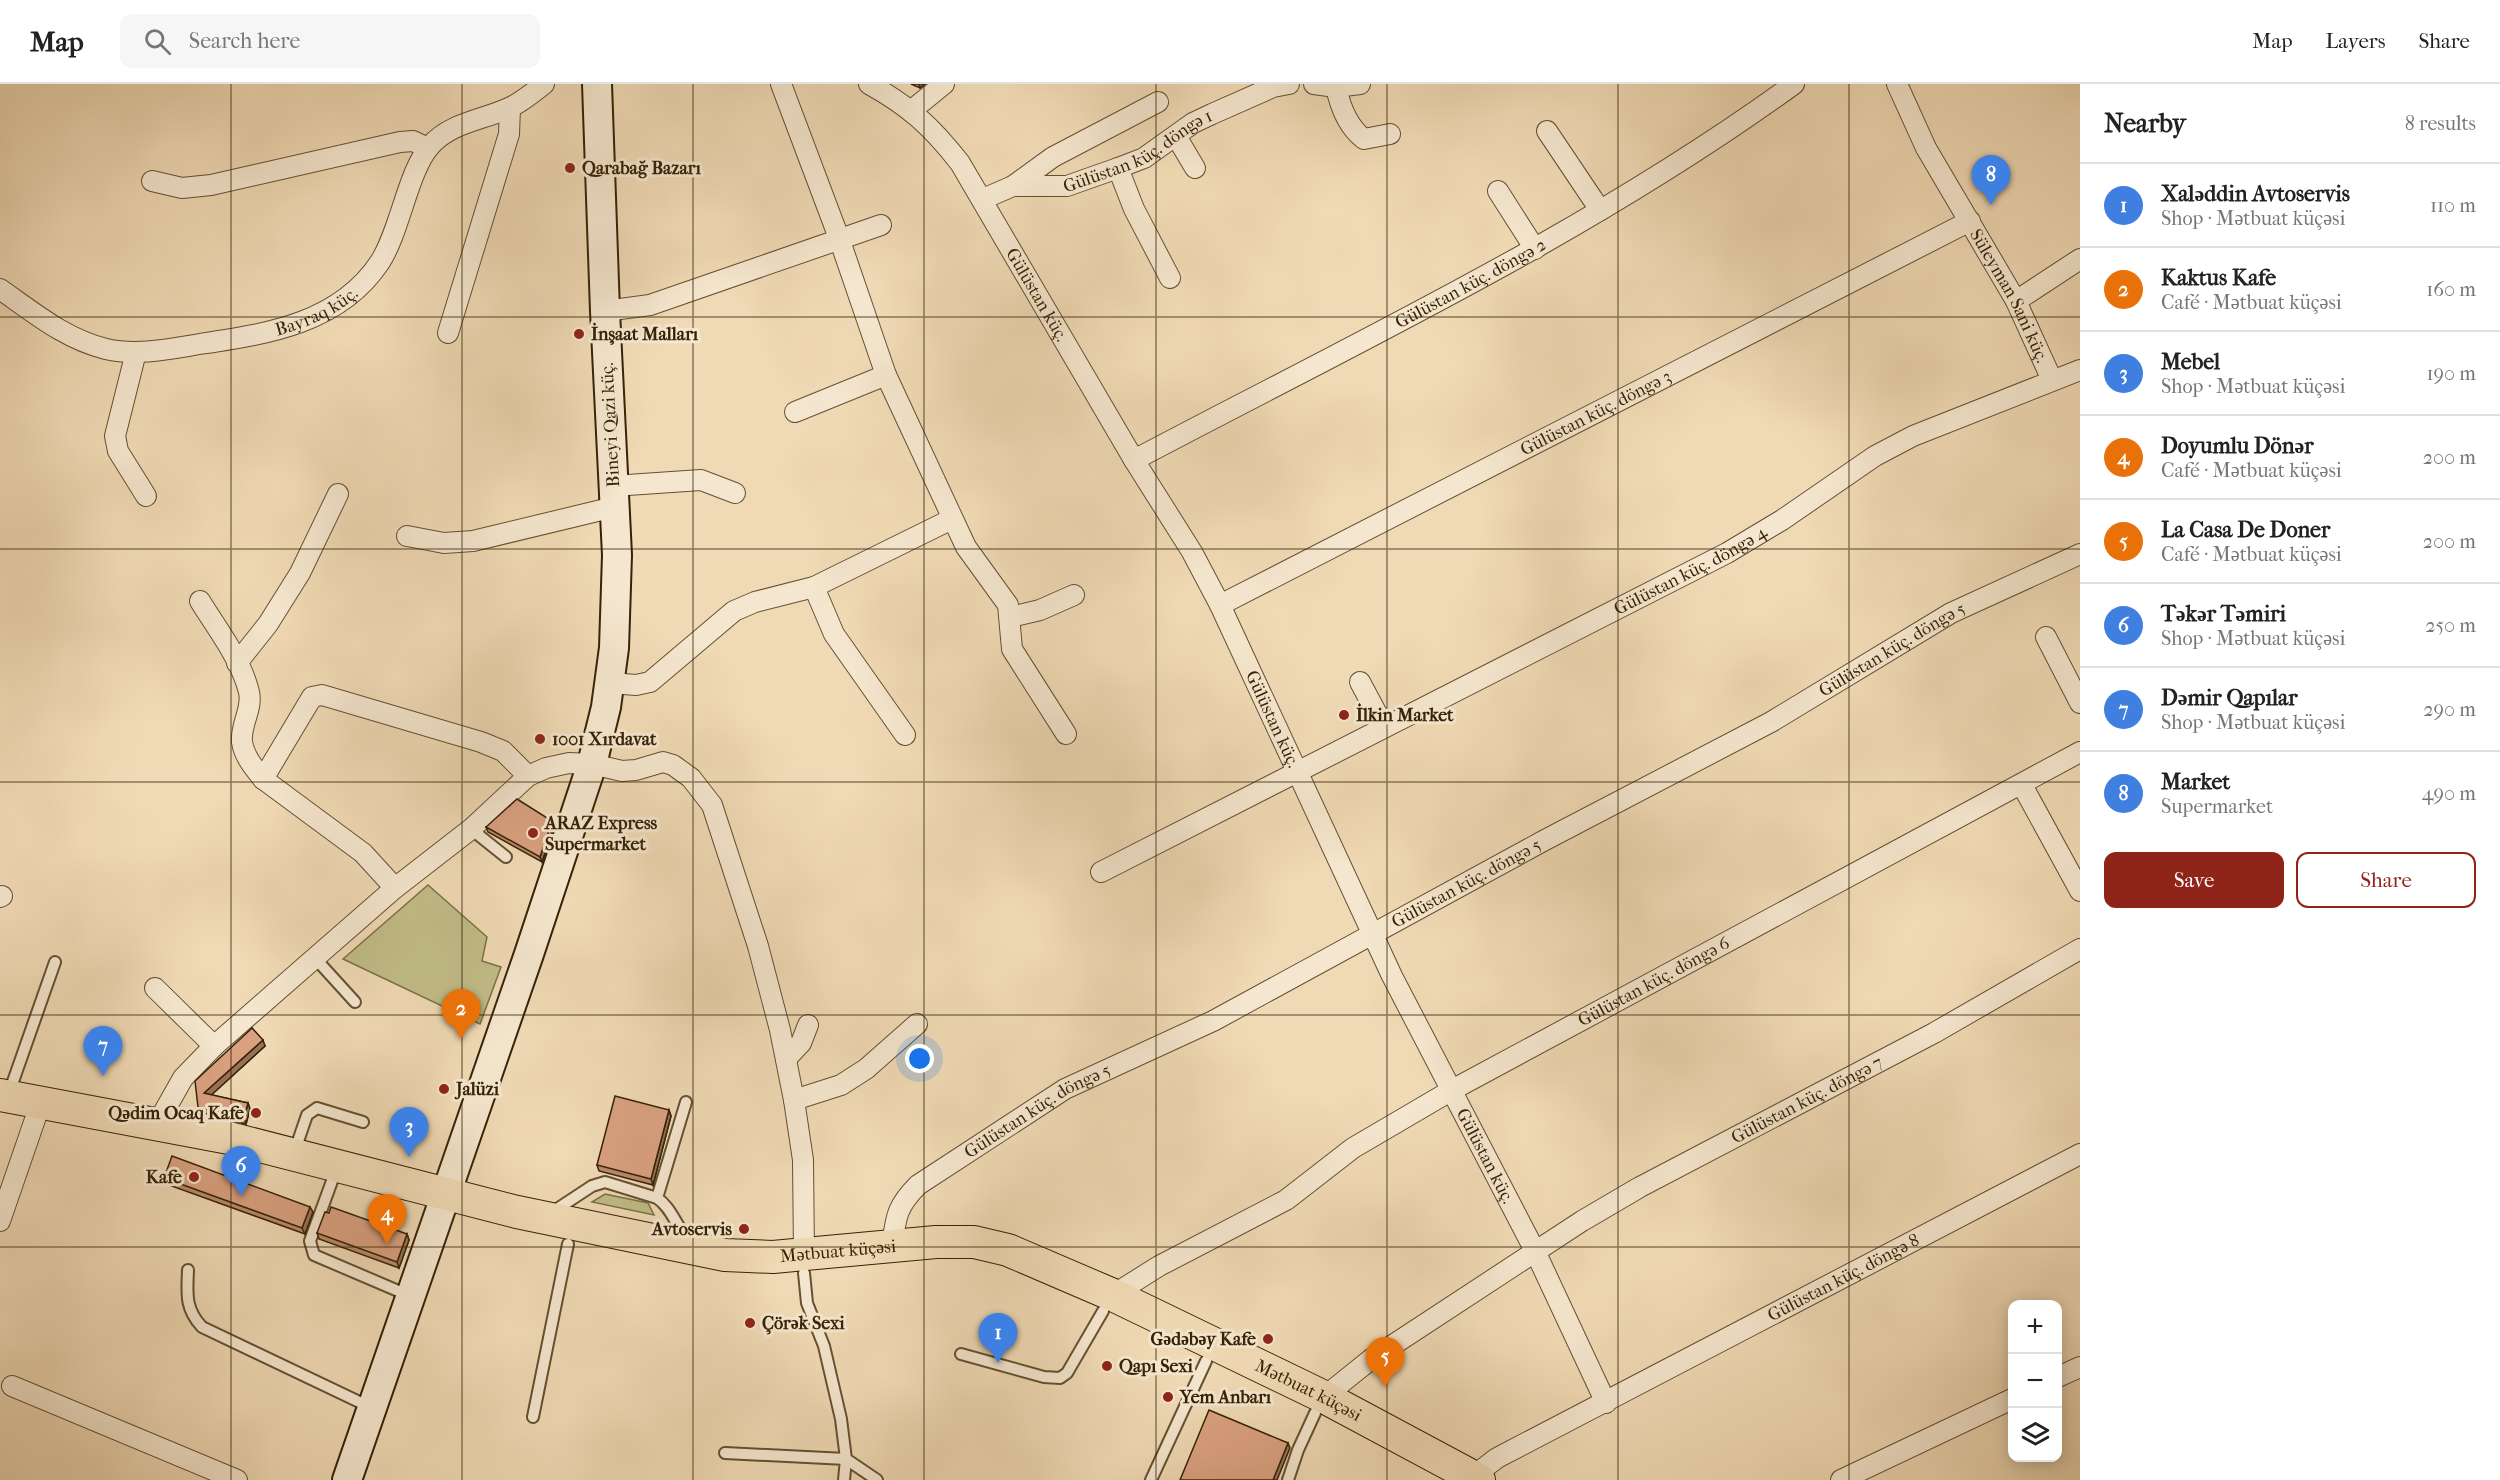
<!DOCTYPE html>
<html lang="en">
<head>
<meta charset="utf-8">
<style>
  body { margin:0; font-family:"IM FELL French Canon",serif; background:#f6f6f6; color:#222 }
  .controls { position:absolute; right:18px; bottom:18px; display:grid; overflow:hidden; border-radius:12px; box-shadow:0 3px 15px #0003 }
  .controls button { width:54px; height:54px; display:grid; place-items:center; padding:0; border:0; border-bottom:2px solid #e0e0e0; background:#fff; color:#222; font:30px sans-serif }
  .you { position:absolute; left:920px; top:975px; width:21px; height:21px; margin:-15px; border:4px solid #fff; border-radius:50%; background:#1a73e8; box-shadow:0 0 0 9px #1a73e833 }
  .badge { display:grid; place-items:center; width:39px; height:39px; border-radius:50%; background:#8f2418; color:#fff; font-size:20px; font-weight:700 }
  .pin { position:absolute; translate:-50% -50px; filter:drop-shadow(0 2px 3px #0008) }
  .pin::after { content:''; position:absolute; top:32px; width:21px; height:18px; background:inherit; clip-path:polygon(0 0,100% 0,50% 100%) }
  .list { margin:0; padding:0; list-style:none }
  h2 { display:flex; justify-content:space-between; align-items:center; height:78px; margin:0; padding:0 24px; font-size:26px }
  h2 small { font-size:20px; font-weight:400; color:#767676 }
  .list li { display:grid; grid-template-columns:39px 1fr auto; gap:18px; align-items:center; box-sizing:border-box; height:84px; padding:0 24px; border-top:2px solid #e0e0e0 }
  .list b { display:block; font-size:22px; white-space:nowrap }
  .list p { margin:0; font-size:20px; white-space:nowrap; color:#767676 }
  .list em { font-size:20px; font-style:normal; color:#767676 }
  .actions { display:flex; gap:12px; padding:18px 24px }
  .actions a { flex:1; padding:14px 0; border:2px solid #8f2418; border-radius:12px; text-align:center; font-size:21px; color:#8f2418 }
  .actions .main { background:#8f2418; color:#fff }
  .icon { flex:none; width:33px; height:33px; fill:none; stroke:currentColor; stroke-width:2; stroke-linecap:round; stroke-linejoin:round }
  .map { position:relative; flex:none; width:2080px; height:1396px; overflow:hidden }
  header { display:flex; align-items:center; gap:36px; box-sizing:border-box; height:84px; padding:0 30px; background:#fff; border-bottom:2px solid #e0e0e0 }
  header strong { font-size:28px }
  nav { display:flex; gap:33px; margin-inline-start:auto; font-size:21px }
  .search { width:420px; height:54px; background:#f6f6f6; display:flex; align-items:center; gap:15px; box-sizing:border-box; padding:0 21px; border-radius:12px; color:#767676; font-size:22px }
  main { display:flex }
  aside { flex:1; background:#fff }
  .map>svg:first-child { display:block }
  .green { fill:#c1bd88; stroke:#7b7047; stroke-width:1.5 }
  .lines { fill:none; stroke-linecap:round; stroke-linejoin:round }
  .lane-casing { stroke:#645032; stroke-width:14 }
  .street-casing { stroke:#645032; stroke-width:22 }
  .secondary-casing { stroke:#352206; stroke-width:32 }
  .primary-casing { stroke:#352206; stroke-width:34 }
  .lane { stroke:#f5e7cf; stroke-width:10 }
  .street { stroke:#f5e7cf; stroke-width:20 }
  .secondary { stroke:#f5e7cf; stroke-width:28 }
  .primary { stroke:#f0dab5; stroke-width:32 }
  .wall { fill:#bb8a6f; stroke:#352206; stroke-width:1.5 }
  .shaded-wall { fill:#99715a; stroke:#352206; stroke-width:1.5 }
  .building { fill:#daa181; stroke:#352206; stroke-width:1.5 }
  .grid { fill:none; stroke:#352206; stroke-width:1.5; stroke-opacity:0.55 }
  .poi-dot { fill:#8f2418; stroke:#f5e7cf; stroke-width:2 }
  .labels { text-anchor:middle; stroke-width:6; stroke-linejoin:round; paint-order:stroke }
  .street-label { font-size:18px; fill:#352206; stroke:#f5e7cf }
  .poi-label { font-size:18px; font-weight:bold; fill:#352206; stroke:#f5e7cf; text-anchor:start }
</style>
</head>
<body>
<header>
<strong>Map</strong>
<div class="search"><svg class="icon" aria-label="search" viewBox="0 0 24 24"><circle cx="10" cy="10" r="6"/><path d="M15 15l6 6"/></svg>Search here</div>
<nav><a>Map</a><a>Layers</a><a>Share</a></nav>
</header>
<main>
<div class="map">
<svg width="2080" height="1396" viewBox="0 0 2080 1396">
  <rect width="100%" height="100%" fill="#f0dab5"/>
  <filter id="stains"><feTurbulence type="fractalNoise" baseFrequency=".00333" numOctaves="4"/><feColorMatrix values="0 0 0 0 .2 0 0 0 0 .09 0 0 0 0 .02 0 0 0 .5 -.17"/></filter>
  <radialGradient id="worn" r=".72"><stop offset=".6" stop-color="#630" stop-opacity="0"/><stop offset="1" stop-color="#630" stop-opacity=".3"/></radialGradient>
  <path class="green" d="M 428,801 L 487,853 L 482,877 L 501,883 L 480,940 L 343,875 Z
    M 605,1110 L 648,1119 L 654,1131 L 592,1118 Z"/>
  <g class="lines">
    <g class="lane-casing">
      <path id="lane" d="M 471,745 L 506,773
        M 315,874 L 355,918
        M 9,1009 L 55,878
        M 294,1069 L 307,1031 L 317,1024 L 363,1038
        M 332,1097 L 310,1157 L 314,1171 L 410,1212
        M 657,1114 L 686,1018
        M 551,1129 L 592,1102 L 605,1098 L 657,1114 C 672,1124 676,1143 689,1156
        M 188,1186 C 187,1210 185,1225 202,1243 L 372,1324
        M 804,1189 L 807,1219 L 824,1262 L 841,1335 L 846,1375 L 844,1396
        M 961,1270 L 1044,1293 L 1060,1294 L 1067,1289 L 1103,1227
        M 533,1333 L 568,1160
        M 725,1369 L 846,1375 L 877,1396
        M 1151,1396 L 1206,1277
        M 1288,1396 L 1298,1366 L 1315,1329"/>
    </g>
    <g class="street-casing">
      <g id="street">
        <path d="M 781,0 L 839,154 L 886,291 L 966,463 L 1008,521 L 1012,565 L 1066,650"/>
        <path id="s1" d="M 869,0 C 909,22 932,43 960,79 L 1134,376 L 1192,468 L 1220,521 L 1392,892 L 1535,1167 L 1606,1319"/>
        <path d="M 1314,0 L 1336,3 L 1360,0"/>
        <path id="s2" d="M 1897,0 L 1926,64 L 2016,217 L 2052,296"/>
        <path d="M 1336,3 C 1340,22 1348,43 1364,55 L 1390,50"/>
        <path d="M 912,26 L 944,0"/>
        <path d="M 1547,47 L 1600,126"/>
        <path d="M 1176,52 L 1195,84"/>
        <path d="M 1118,84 L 1134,125 L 1170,194"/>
        <path d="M 152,97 L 182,104 L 211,101 L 400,58 L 413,57 L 428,64"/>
        <path d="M 1013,102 L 1053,73 L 1158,18"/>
        <path d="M 1498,107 L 1535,165"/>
        <path id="s3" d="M 983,115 L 1013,102 L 1067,102 L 1118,84 L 1144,74 L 1193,39 L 1212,30 L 1273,3 L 1289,0"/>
        <path id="s4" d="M 0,205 C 33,228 65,255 106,265 C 137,272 169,265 200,260 C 266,250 339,240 380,178 C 400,147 408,87 430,62 C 451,38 484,36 511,23 C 523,17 534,8 544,0"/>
        <path d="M 2016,217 L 2080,175"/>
        <path d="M 605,227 L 650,221 L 881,141"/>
        <path d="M 448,249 L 509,50 L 510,24"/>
        <path d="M 136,268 L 115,352 L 118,367 L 146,412"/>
        <path d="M 795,328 L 886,291"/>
        <path id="s5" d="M 1134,376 C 1357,258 1589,149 1794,0"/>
        <path d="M 613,402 L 701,396 L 735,409"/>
        <path d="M 407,452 L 444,459 L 473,457 L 614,423"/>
        <path d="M 814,503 L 834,550 L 905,651"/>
        <path d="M 200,517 C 217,545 241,575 249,608 C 253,625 240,641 242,658 C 244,672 254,684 263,695 L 363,769 L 395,804"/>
        <path id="s6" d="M 1220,521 L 1970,137"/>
        <path d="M 1011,533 L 1040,526 L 1074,511"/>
        <path d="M 2046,553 L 2080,619"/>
        <path d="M 237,579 L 268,540 L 300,489 L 338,410"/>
        <path d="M 1360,598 L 1384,643"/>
        <path d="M 611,599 L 636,601 L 650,598 L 734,527 L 755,518 L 814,503 L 952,435"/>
        <path d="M 263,695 L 312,613 L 322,611 L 481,658 L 503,667 L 528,692"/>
        <path d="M 2022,701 L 2080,807"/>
        <path id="s7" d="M 1101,788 L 1727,469 L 1782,436 L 1875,372 L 1913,352 L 2080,286"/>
        <path d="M 0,813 L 2,812"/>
        <path d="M 155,904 L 214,962"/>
        <path d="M 786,975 L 801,959 L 808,941"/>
        <path d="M 794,1016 L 841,1001 L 866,985 L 917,940"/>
        <path d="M 157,1040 L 183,994 L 214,962 L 395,804 L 471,745 L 528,692 L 546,684 L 569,679 L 592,680 L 622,687 L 636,686 L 663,678 L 673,681 L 691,694 L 712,721 L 758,862 L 780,946 L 794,1016 L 803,1076 L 804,1171"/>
        <path d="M 0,1137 L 41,1018"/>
        <path id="s8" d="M 892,1161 C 896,1132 897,1122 918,1101 L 1065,1005 L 1213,937 L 1545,756 L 1771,638 L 1951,529 L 2080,470"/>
        <path id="s9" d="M 1113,1211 L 1159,1182 L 1286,1116 L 1353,1064 L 1452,1006 L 2080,668"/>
        <path d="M 2058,1293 L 2080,1283"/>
        <path d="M 12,1302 L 237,1396"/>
        <path id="s10" d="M 1324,1313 L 1370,1276 L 1582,1137 L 1640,1103 L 1934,949 L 2080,865"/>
        <path id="s11" d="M 1477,1395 L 1484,1384 L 1497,1374 L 2080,1070"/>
        <path d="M 1841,1396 L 2012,1315"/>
      </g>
    </g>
    <g class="secondary-casing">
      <path id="secondary" d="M 347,1396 L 529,870 L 592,680 L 606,623 L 614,564 L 617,471 L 605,227 L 597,0"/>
    </g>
    <g class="primary-casing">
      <g id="primary">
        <path id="s12" d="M 0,1011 L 229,1054 L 517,1128 L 725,1171 L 773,1173 L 936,1158 L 974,1158 L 1008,1166 L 1113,1211 L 1324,1313 L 1479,1396"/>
      </g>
    </g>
    <use href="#lane" class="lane"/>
    <use href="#street" class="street"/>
    <use href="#secondary" class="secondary"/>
    <use href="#primary" class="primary"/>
  </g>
  <path class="wall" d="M 911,0 L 925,0 L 920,4 Z
    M 552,737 L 554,742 L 542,778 L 488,748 L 486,743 Z
    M 252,944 L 265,962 L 211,1011 L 248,1019 L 250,1025 L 246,1040 L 200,1028 L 198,1023 Z
    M 669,1026 L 671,1032 L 653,1101 L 599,1087 L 597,1081 Z
    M 164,1094 L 313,1128 L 305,1150 L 166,1100 Z
    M 317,1149 L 407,1150 L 409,1156 L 399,1184 L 319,1155 Z"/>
  <path class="shaded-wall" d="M 919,0 L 925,0 L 920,4 Z
    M 552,737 L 554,742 L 542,778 L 540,773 Z
    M 263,956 L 265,962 L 207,1015 L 204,1009 Z
    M 248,1019 L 250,1025 L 246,1040 L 244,1034 Z
    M 669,1026 L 671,1032 L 653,1101 L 651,1095 Z
    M 310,1123 L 313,1128 L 305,1150 L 302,1144 Z
    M 407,1150 L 409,1156 L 399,1184 L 397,1178 Z
    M 1288,1359 L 1290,1364 L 1277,1396 L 1273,1396 Z"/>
  <path class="building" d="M 517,715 L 552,737 L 540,773 L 486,743 Z
    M 252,944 L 263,956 L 204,1009 L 248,1019 L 244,1034 L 198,1023 L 195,997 Z
    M 615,1012 L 669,1026 L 651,1095 L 597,1081 Z
    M 172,1072 L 310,1123 L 302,1144 L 164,1094 Z
    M 331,1123 L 407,1150 L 397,1178 L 317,1149 L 325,1128 L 329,1129 Z
    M 1209,1326 L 1288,1359 L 1273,1396 L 1180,1396 Z"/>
  <path class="grid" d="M 231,0 L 231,1396M 462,0 L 462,1396M 693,0 L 693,1396M 924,0 L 924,1396M 1156,0 L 1156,1396M 1387,0 L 1387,1396M 1618,0 L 1618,1396M 1849,0 L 1849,1396M 0,233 L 2080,233M 0,465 L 2080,465M 0,698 L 2080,698M 0,931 L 2080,931M 0,1163 L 2080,1163"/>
  <g class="poi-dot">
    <circle cx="570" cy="84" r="6"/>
    <circle cx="579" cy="250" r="6"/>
    <circle cx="1344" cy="631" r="6"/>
    <circle cx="540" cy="655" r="6"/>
    <circle cx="533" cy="749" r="6"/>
    <circle cx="444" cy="1005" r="6"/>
    <circle cx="256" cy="1029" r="6"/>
    <circle cx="194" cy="1093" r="6"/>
    <circle cx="744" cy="1145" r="6"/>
    <circle cx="750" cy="1239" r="6"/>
    <circle cx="1268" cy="1255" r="6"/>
    <circle cx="1107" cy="1282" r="6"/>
    <circle cx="1168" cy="1313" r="6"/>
  </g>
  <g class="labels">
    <g class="street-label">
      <text dy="6" stroke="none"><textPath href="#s3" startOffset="166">Gülüstan küç. döngə 1</textPath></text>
      <text dy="6" stroke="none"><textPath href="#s5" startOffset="380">Gülüstan küç. döngə 2</textPath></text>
      <text dy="6" stroke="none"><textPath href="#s1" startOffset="274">Gülüstan küç.</textPath></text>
      <text dy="6" stroke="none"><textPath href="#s2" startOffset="240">Süleyman Sani küç.</textPath></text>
      <text dy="6" stroke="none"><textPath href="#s4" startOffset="339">Bayraq küç.</textPath></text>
      <text dy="6" stroke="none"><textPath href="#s6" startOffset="422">Gülüstan küç. döngə 3</textPath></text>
      <text transform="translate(610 341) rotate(-93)" y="6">Bineyi Qazi küç.</text>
      <text dy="6" stroke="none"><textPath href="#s7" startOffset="662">Gülüstan küç. döngə 4</textPath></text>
      <text dy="6" stroke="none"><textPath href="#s8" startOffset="1180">Gülüstan küç. döngə 5</textPath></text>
      <text dy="6" stroke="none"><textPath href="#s1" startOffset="760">Gülüstan küç.</textPath></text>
      <text dy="6" stroke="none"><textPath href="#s8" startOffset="694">Gülüstan küç. döngə 5</textPath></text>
      <text dy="6" stroke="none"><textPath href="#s9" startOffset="626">Gülüstan küç. döngə 6</textPath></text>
      <text dy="6" stroke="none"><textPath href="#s10" startOffset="568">Gülüstan küç. döngə 7</textPath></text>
      <text dy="6" stroke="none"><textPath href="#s8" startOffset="208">Gülüstan küç. döngə 5</textPath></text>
      <text dy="6" stroke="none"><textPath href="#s1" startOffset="1246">Gülüstan küç.</textPath></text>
      <text dy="6" stroke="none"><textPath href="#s12" startOffset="856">Mətbuat küçəsi</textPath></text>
      <text dy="6" stroke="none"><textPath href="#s11" startOffset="420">Gülüstan küç. döngə 8</textPath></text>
      <text dy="6" stroke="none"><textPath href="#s12" startOffset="1359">Mətbuat küçəsi</textPath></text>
    </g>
    <g class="poi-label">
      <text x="582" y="90">Qarabağ Bazarı</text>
      <text x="591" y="256">İnşaat Malları</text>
      <text x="1356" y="637">İlkin Market</text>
      <text x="552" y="661">1001 Xırdavat</text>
      <text x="545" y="745">ARAZ Express<tspan x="545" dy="21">Supermarket</tspan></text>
      <text x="456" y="1011">Jalüzi</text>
      <text x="244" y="1035" text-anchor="end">Qədim Ocaq Kafe</text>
      <text x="182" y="1099" text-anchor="end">Kafe</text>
      <text x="732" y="1151" text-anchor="end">Avtoservis</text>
      <text x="762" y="1245">Çörək Sexi</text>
      <text x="1256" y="1261" text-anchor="end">Gədəbəy Kafe</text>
      <text x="1119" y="1288">Qapı Sexi</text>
      <text x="1180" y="1319">Yem Anbarı</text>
    </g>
  </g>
  <rect width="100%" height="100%" filter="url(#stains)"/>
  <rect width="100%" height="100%" fill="url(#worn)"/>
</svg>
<div class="controls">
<button>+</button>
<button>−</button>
<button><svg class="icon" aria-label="layers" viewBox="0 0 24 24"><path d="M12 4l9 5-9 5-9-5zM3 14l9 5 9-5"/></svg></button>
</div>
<div class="you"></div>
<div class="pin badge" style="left:998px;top:1279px;background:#3f7fe0">1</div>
<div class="pin badge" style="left:461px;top:955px;background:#e8710a">2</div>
<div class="pin badge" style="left:409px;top:1073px;background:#3f7fe0">3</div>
<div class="pin badge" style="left:387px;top:1160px;background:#e8710a">4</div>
<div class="pin badge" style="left:1385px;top:1303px;background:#e8710a">5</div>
<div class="pin badge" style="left:241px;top:1112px;background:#3f7fe0">6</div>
<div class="pin badge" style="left:103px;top:992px;background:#3f7fe0">7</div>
<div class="pin badge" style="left:1991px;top:121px;background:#3f7fe0">8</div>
</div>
<aside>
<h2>Nearby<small>8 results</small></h2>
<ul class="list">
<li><span class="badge" style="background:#3f7fe0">1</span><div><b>Xaləddin Avtoservis</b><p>Shop · Mətbuat küçəsi</p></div><em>110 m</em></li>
<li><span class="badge" style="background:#e8710a">2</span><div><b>Kaktus Kafe</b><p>Café · Mətbuat küçəsi</p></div><em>160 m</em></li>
<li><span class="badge" style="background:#3f7fe0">3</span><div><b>Mebel</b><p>Shop · Mətbuat küçəsi</p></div><em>190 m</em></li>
<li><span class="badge" style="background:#e8710a">4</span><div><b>Doyumlu Dönər</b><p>Café · Mətbuat küçəsi</p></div><em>200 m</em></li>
<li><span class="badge" style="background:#e8710a">5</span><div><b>La Casa De Doner</b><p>Café · Mətbuat küçəsi</p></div><em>200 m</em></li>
<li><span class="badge" style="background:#3f7fe0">6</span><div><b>Təkər Təmiri</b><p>Shop · Mətbuat küçəsi</p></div><em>250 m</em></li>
<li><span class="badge" style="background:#3f7fe0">7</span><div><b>Dəmir Qapılar</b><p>Shop · Mətbuat küçəsi</p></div><em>290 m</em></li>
<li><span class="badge" style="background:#3f7fe0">8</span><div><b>Market</b><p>Supermarket</p></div><em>490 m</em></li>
</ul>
<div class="actions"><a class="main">Save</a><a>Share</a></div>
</aside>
</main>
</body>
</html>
